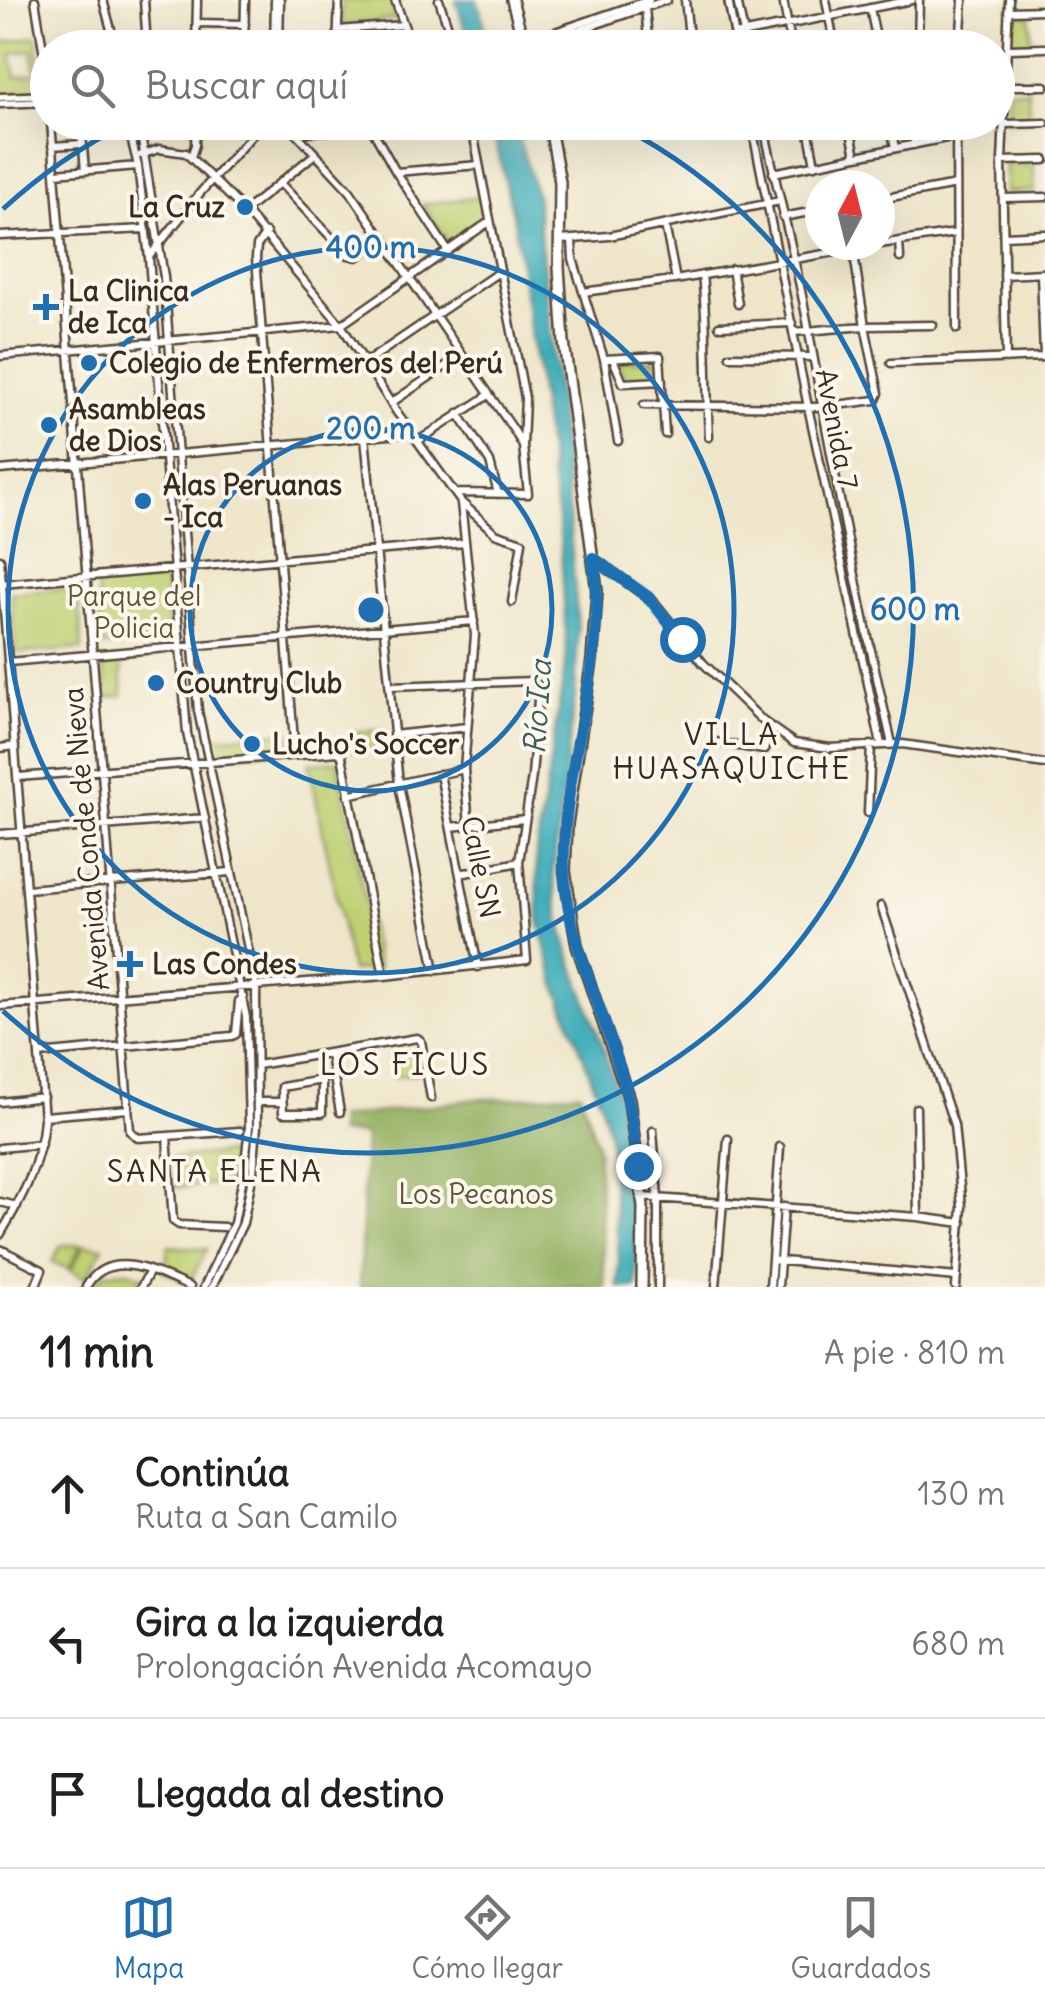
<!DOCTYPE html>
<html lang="es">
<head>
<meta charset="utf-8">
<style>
  body { margin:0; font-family:Delius,sans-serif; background:#f6f6f6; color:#202124 }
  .compass { position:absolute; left:805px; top:170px; width:90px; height:90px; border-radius:50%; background:#fff; box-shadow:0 10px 40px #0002; rotate:7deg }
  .stop { position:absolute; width:30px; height:30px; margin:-22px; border:8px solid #1f6fb2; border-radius:50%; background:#fff }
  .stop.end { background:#1f6fb2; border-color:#fff; box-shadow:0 2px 10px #0008 }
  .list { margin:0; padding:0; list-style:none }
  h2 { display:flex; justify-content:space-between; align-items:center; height:130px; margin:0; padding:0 40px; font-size:42px }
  h2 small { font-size:32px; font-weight:400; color:#757577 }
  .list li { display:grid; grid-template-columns:65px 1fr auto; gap:30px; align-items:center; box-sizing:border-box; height:150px; padding:0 40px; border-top:2px solid #e0e0e0 }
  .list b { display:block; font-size:38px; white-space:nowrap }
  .list p { margin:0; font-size:32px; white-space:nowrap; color:#757577 }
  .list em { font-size:32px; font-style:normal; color:#757577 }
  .icon { flex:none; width:55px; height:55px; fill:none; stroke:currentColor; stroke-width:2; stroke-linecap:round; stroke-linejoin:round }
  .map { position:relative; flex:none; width:1045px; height:1287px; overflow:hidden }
  .search { position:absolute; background:#fff; box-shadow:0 10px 40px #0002; left:30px; right:30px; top:30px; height:110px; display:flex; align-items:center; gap:25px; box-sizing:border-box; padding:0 35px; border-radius:55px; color:#757577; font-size:38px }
  .sheet { height:580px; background:#fff }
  nav { display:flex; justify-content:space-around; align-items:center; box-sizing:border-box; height:140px; border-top:2px solid #e0e0e0; background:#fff; font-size:28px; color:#757577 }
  nav a { display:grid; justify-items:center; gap:5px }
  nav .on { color:#1f6fb2 }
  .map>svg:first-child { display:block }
  .green { fill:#bfd073; stroke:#7d7d48; stroke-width:2.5; fill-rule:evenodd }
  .forest { fill:#97b265; stroke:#696e42; stroke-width:2.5 }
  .water { fill:#3babb8; stroke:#3b6a6b; stroke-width:2.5 }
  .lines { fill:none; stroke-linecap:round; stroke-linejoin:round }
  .minor-casing { stroke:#564638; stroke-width:11 }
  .major-casing { stroke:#564638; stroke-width:14 }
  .minor { stroke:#fff; stroke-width:6 }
  .major { stroke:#fff; stroke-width:9 }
  .route { stroke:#1f6fb2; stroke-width:12 }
  .ring { fill:none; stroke:#1f6fb2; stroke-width:5 }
  .poi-dot { fill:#1f6fb2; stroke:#fbf7ec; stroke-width:4 }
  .labels { text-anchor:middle; stroke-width:8; stroke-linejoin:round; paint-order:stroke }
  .poi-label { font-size:28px; font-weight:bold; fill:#3b2a1e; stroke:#fbf7ec; text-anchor:start }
  .street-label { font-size:28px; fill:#3b2a1e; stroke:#fbf7ec }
  .park-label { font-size:28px; fill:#5c5433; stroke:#fbf7ec }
  .water-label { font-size:30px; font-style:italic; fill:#3b5e5c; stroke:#fbf7ec }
  .neighbourhood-label { font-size:30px; letter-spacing:2.5px; fill:#3b2a1e; stroke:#fbf7ec }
  .centre { fill:#1f6fb2; stroke:#fbf7ec; stroke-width:5 }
  .ring-label { font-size:30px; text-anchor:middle; font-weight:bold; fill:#1f6fb2; stroke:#fbf7ec; stroke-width:8; stroke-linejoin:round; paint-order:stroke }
</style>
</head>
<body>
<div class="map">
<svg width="1045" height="1287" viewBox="0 0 1045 1287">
  <rect width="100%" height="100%" fill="#fbf7ec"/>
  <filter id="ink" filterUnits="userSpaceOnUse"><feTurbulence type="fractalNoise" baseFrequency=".01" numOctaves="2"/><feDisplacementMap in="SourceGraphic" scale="20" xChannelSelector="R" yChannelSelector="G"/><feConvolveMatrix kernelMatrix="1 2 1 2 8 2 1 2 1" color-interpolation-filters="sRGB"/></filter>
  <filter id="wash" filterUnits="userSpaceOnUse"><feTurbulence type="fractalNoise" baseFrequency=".0048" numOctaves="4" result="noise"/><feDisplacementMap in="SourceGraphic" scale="40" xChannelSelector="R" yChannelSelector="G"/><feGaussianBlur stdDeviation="2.25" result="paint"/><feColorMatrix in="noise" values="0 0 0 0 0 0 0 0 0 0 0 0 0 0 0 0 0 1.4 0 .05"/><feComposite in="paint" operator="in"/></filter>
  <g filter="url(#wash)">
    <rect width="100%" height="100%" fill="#efe6ca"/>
    <path class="green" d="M 342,0 L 391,0 L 397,19 L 342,26 Z
      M 1012,15 L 1030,15 L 1031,45 L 1011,46 Z
      M 0,29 L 3,43 L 36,36 L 44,92 L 0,95 ZM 32,50 L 36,73 L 16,77 L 11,54 Z
      M 104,29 L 109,47 L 50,47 L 49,40 Z
      M 1028,89 L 1029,120 L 1008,121 L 1009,90 Z
      M 1006,164 L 1033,165 L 1035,191 L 1006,193 Z
      M 481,197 L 485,219 L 449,243 L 422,204 Z
      M 655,360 L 657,377 L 625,380 L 617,361 Z
      M 165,579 L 170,642 L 102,646 L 97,584 Z
      M 78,588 L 82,649 L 16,653 L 11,593 Z
      M 121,660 L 123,696 L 106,698 L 103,664 Z
      M 384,730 L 385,749 L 354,751 L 353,732 Z
      M 290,732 L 291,750 L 215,755 L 213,738 Z
      M 338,761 L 378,969 L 351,971 L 309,763 Z
      M 419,1051 L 423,1072 L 394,1077 L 390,1056 Z
      M 242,1152 L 235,1182 L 176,1188 L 174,1158 Z
      M 61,1245 L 81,1245 L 69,1269 L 52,1262 Z
      M 84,1245 L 103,1247 L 86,1279 L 71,1270 Z
      M 168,1246 L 207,1249 L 190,1282 L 165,1272 Z
      M 129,1271 L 142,1276 L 136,1287 L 94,1287 L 104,1273 Z"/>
    <path class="forest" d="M 580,1092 L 597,1145 L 605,1287 L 360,1287 L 365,1134 L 339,1133 L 339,1118 L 476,1099 L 513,1099 Z"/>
    <path class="water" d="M 456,0 L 477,0 L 491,47 L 470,47 Z
      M 491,123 L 514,123 L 536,194 L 565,468 L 578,627 L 575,696 L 553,871 C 557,937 585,992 605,1053 C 631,1128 640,1209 636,1287 L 618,1287 L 619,1259 L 609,1135 L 600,1101 L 555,982 L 539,921 L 536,852 L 567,654 L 560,534 L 513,214 Z"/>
  </g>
  <g filter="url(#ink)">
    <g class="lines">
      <g class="minor-casing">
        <path id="minor" d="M 35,0 L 48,80
          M 103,0 L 116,48
          M 144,0 L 147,48
          M 395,0 L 412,48
          M 439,0 L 455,48
          M 728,0 L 737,48
          M 737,0 L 747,48
          M 783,0 L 792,48
          M 826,0 L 835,48
          M 645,8 L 649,48
          M 870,8 L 878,48
          M 1008,11 L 1045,10
          M 197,23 L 245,24
          M 338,30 L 403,25
          M 735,35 L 912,0
          M 196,48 L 197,0
          M 244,48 L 245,0
          M 274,48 L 275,0
          M 279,48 L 280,0
          M 337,48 L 339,0
          M 508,48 L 649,0
          M 527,48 L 667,0
          M 680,48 L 690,46 L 685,0
          M 918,48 L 919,0
          M 960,48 L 963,0
          M 1007,49 L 1045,48
          M 1006,86 L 1045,86
          M 0,97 L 48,95
          M 0,104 L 48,102
          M 51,122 L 130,1131 L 138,1138 L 240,1131
          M 81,122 L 85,171
          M 127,122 L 138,166 L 149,258 L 187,733 L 246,1017 L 249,1127 L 244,1172 L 234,1223 L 204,1287
          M 139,122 L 164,277 L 198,711 L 256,986 L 257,1126 L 253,1173 L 243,1223 L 212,1287
          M 282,122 L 296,133 L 350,191 L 515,432 L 523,446 L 528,494 L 456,493
          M 368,122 L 396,172 L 448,251
          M 471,122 L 525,398 L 523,446
          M 751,122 L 808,407 L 881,744
          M 763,122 C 777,192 797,262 809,332 C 833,470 860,607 892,744
          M 807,122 L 815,165
          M 849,122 L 856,156
          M 890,122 L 895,148
          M 956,122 L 957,329
          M 1004,124 L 1045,123
          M 297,133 L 450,122
          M 914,145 L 915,122
          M 52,146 L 82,144
          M 141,155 L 159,149 L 186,153 L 245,211 L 341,325 L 396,411 L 461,502 L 495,533 L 522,542 L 512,602
          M 191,157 L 195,145 L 196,122
          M 1002,161 L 1045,160
          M 396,172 L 479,165
          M 55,173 L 138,166
          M 773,173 L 956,136
          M 280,183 L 348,255 L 357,257 L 384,238
          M 1003,198 L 1045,197
          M 880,199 L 956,185
          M 245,211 L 315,154
          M 783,217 L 820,210
          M 665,225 L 676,280
          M 266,233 L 257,246 L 256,258 L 295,754
          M 0,236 L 146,229
          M 1004,236 L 1045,234
          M 561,240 L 609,236 L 780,201
          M 572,240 L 573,259 L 604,359 L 618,441
          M 899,241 L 900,258
          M 880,244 L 956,233
          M 149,257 L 200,193 L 264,122
          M 732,269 L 738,304
          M 1041,273 L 1044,357
          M 702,275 C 708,329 706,383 709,437
          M 1004,275 L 1043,273
          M 583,292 L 681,279 L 875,245
          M 719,326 L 792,323
          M 794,332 L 865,326 L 853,248
          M 0,356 L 341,325 L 489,222
          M 730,356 L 812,357
          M 604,359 L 660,356 L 665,434
          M 613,359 L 623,383 L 662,381
          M 1006,359 L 1002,161 L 1009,0
          M 365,363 L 499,272
          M 891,363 L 1045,357
          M 391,403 L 462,355
          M 644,405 L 820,407 L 876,400 L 879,393 L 865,326 L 933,325
          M 458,413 L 490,462 L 498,494
          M 365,437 L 399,784 L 435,971
          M 418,441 L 489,395
          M 0,470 L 411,433
          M 461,503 L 475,635 L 464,769 L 469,825
          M 593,558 L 655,603 L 703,663 L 764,722 L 794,743 L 830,748 L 902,744 L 1045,764
          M 0,559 L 44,1119 C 41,1163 22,1198 0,1235
          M 2,584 L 465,543
          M 8,662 L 474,621
          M 393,735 L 467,727
          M 715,742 L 764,750 L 771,729
          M 0,748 L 15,746
          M 440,774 L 478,967
          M 18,777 L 338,752 L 342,756 L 384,976
          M 348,795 L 464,769
          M 868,813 L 871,745
          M 451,827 L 524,819
          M 0,834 L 205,818
          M 460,874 L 519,862
          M 27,889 L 231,872
          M 881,906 L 954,1125 L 962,1207 L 956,1287
          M 0,1006 L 384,976 L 527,960 L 519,862 L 532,776 L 539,687 L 533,681 L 390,686
          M 39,1054 L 232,1036 L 236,1034 L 239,1001 L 243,997
          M 330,1055 L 340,1112
          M 257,1065 L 417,1038 L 421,1041 L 431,1098
          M 322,1080 L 322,1113 L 283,1113 L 282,1087 Z
          M 0,1102 L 43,1097
          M 258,1102 L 282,1102
          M 916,1108 L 918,1217
          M 44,1116 L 128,1109
          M 653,1131 L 658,1198 L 658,1287
          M 167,1136 L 173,1221 L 179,1225 L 224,1227
          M 0,1148 L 41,1144
          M 642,1197 L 918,1217 L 962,1223
          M 0,1202 L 17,1206
          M 0,1249 L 42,1270 L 35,1287
          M 772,1260 L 957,1277
          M 86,1287 C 109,1246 157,1273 190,1287
          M 141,1287 L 150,1271
          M 716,1287 L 728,1139
          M 770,1287 L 780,1147
          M 778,1287 L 784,1207"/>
      </g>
      <g class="major-casing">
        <path id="major" d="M 512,0 L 525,48
          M 549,122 L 560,182 L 559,267 L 564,342 L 597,591 L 592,660 L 567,824 L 565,871 L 577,946 L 629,1099 L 643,1207 L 642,1287"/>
      </g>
      <use href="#minor" class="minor"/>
      <use href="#major" class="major"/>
    </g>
  </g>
  <g class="lines" filter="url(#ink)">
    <path class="route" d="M 638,1166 C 634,1136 631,1105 622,1076 C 602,1007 568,942 564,870 C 560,766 610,663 593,558 L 648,597 L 682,639"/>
  </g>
  <g class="ring">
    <circle cx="371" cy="610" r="181"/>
    <circle cx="371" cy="610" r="363"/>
    <path d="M3 209A544 544 0 0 1 128 123M614 123A544 544 0 1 1 3 1011"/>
  </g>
  <g class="poi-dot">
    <circle cx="245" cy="207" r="10"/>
    <path d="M41 292h10v10h10v10h-10v10h-10v-10h-10v-10h10z"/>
    <circle cx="89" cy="363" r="10"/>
    <circle cx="49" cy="425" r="10"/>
    <circle cx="143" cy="501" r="10"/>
    <circle cx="156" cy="683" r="10"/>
    <circle cx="252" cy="744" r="10"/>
    <path d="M125 949h10v10h10v10h-10v10h-10v-10h-10v-10h10z"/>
  </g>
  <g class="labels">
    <g class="poi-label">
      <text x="225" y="217" text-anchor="end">La Cruz</text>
      <text x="68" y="301">La Clinica<tspan x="68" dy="32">de Ica</tspan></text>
      <text x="109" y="373">Colegio de Enfermeros del Perú</text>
      <text x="69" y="419">Asambleas<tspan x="69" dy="32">de Dios</tspan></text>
      <text x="163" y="495">Alas Peruanas<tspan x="163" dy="32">- Ica</tspan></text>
      <text x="176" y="693">Country Club</text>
      <text x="272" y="754">Lucho's Soccer</text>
      <text x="152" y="974">Las Condes</text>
    </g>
    <g class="street-label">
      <text transform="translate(837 429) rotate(79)" y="10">Avenida 7</text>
      <text transform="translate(86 839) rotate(-95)" y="10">Avenida Conde de Nieva</text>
      <text transform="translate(481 867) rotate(79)" y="10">Calle SN</text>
    </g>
    <g class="park-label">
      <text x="134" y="606">Parque del<tspan x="134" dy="32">Policia</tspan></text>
      <text x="476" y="1204">Los Pecanos</text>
    </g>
    <g class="water-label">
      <text transform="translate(538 707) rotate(-86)" y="10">Río Ica</text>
    </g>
    <g class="neighbourhood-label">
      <text x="732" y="745">VILLA<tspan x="732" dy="34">HUASAQUICHE</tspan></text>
      <text x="405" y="1075">LOS FICUS</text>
      <text x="215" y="1182">SANTA ELENA</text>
    </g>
  </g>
  <circle cx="371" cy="610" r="15" class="centre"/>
  <g class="ring-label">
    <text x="371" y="258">400 m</text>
    <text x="371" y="439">200 m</text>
    <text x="915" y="620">600 m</text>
  </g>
</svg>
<svg class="compass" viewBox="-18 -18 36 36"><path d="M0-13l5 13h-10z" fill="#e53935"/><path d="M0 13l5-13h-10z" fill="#757577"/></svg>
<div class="stop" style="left:682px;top:639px"></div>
<div class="stop end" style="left:638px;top:1166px"></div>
<div class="search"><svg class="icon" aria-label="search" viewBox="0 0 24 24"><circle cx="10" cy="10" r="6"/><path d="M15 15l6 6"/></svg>Buscar aquí</div>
</div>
<section class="sheet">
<h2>11 min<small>A pie · 810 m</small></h2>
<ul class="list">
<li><svg class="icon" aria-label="ahead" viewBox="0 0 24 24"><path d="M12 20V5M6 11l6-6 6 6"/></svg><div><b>Continúa</b><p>Ruta a San Camilo</p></div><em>130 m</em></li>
<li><svg class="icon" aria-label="left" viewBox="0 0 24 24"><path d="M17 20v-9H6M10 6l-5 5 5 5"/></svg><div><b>Gira a la izquierda</b><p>Prolongación Avenida Acomayo</p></div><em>680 m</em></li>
<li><svg class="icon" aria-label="arrive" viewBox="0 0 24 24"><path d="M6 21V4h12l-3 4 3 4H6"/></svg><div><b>Llegada al destino</b></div></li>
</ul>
</section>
<nav>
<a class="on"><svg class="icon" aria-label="map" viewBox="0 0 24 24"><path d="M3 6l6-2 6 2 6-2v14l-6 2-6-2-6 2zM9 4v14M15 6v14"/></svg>Mapa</a>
<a><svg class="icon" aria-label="directions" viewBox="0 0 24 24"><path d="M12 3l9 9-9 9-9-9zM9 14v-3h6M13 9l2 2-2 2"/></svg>Cómo llegar</a>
<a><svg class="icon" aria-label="saved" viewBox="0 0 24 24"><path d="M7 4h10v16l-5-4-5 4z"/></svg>Guardados</a>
</nav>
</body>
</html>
